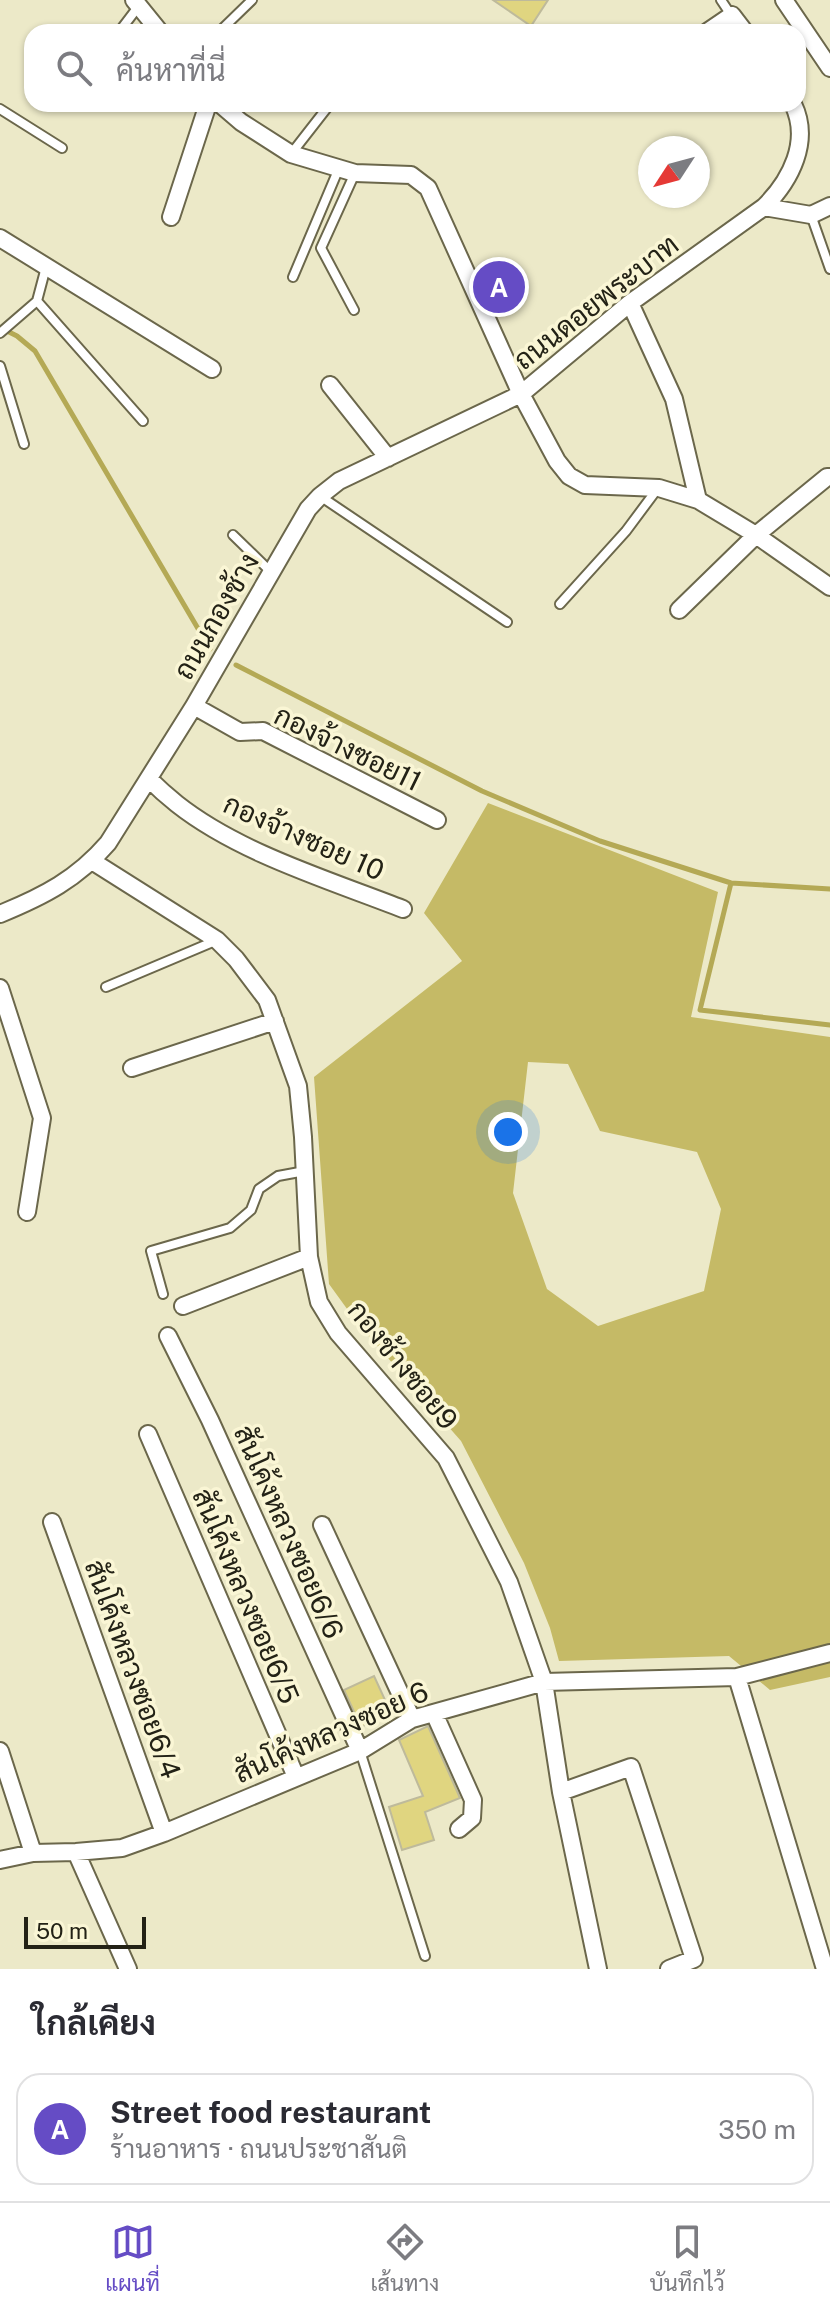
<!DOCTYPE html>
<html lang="th">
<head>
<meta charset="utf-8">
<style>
  body { margin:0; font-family:"Public Sans",Sarabun,sans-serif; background:#f7f7f7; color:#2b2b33 }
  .compass { position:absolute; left:638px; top:136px; width:72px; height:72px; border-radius:50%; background:#fff; box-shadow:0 2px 6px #0004; rotate:234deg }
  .scale { position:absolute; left:24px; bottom:20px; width:122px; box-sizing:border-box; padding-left:8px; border:4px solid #232216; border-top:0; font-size:22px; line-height:28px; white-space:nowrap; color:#232216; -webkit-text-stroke:6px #faf6d5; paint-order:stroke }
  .you { position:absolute; left:508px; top:1132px; width:28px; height:28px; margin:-20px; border:6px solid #fff; border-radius:50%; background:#1a73e8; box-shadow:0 0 0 12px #1a73e833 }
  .badge { display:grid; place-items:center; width:52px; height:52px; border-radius:50%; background:#654cc5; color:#fff; font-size:26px; font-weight:700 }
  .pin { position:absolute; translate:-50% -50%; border:4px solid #fff; box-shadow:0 2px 8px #0006 }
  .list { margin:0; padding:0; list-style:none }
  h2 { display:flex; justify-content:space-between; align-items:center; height:104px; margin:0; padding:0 32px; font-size:34px }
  h2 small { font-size:26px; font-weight:400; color:#7c7c81 }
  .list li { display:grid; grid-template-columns:52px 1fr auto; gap:24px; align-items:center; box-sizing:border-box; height:112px; margin:0 16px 16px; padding:0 16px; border:2px solid #e1e1e2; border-radius:24px }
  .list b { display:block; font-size:30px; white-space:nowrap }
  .list p { margin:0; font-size:26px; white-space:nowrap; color:#7c7c81 }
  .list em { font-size:26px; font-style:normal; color:#7c7c81 }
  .icon { flex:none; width:44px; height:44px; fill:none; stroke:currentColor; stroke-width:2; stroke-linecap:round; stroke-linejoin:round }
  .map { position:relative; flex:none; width:830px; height:1969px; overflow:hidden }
  .search { position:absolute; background:#fff; box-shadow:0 2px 6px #0004; left:24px; right:24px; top:24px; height:88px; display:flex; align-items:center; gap:20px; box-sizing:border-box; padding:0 28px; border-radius:24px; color:#7c7c81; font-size:30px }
  .sheet { height:232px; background:#fff }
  nav { display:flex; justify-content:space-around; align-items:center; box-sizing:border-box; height:112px; border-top:2px solid #e1e1e2; background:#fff; font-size:22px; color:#7c7c81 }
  nav a { display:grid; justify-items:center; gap:4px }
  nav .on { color:#654cc5 }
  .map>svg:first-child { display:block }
  .forest { fill:#c5ba66; fill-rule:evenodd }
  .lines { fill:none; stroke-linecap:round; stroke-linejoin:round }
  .stream { stroke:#b4a955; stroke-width:5 }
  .building { fill:#e0d580; stroke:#beba9b; stroke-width:2 }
  .lane-casing { stroke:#6b674b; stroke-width:12 }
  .street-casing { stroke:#6b674b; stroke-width:20 }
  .lane { stroke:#fff; stroke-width:8 }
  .street { stroke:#fff; stroke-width:16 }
  .labels { text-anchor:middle; stroke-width:7; stroke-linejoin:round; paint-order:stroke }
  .street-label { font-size:28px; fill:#232216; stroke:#faf6d5 }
</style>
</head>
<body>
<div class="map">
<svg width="830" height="1969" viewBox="0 0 830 1969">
  <rect width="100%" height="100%" fill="#ece9c8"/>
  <path class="forest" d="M 488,803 L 718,892 L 691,1017 L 830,1037 L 830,1677 L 770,1690 L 729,1656 L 559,1661 L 550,1628 L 524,1563 L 461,1441 L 358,1324 L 329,1284 L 314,1077 L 462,961 L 424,913 ZM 528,1062 L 568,1064 L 600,1131 L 697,1152 L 721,1209 L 704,1291 L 598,1326 L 547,1289 L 513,1193 Z"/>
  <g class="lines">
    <path class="stream" d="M 5,330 L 17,336 L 35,351 L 210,649
      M 236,665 L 482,791 L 600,841 L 731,883 L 830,889
      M 731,883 L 700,1010 L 830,1025"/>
  </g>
  <path class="building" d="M 493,0 L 548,0 L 531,26 Z
    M 374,1676 L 391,1713 L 361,1727 L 344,1690 Z
    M 428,1726 L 460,1798 L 425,1812 L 434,1840 L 402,1850 L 389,1807 L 423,1796 L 399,1740 Z"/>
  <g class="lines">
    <g class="lane-casing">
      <path id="lane" d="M 721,0 L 731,15
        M 119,32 L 138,7
        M 219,32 L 252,0
        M 0,109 L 62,148
        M 291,154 L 330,104
        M 811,215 L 830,269
        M 293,277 L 339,168
        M 37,301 L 143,421
        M 354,310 L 321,248 L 355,173
        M 0,333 L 37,301 L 46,267
        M 0,366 L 24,444
        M 320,496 L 507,622
        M 233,535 L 271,572
        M 560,604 L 626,531 L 658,488
        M 106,987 L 215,941
        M 163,1294 L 151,1251 L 230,1228 L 251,1210 L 259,1189 L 278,1176 L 305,1171
        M 360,1751 L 425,1956"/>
    </g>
    <g class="street-casing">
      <path id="street" d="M 134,0 L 160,32
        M 784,0 L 830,68
        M 707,32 L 732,15 L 745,32
        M 220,104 L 241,122 L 291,154 L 355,173 L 411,175 L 428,188 L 521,394 L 557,461 L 569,476 L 585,485 L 659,488 L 698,500 L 756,535 L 830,587
        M 764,207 C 791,180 811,141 793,104
        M 171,217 L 208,104
        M 0,238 L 212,369
        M 630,303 L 674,399 L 698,500
        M 330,385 L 388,458
        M 679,610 L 756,535 L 827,477 L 830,477
        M 194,706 L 240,732 L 263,731 L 437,820
        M 149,779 C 158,788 167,796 177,804 C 239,853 329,880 403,909
        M 92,861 L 217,940 L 236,959 L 267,1000 L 298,1086 L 303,1137 L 309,1257 L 319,1302 L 338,1333 L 446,1458 L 509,1582 L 544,1682 L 561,1792 L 598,1969
        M 0,914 C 44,896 77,879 108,843 L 194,706 L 308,509 L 320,496 L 339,481 L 521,394 L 630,303 L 764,207 L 811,215 L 830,206
        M 0,988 L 42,1118 L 27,1212
        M 132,1068 L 275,1021
        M 183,1306 L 309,1257
        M 168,1336 L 210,1420 L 360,1751
        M 148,1434 L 296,1777
        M 52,1522 L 164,1833
        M 322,1525 L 412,1719
        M 737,1677 L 825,1969
        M 434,1713 L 473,1800 L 472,1818 L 459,1829
        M 0,1751 L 33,1853
        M 561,1792 L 631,1767 L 694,1959 L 669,1969
        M 76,1852 L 128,1969
        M 0,1860 L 33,1853 L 76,1852 L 122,1848 L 164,1833 L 360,1751 L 412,1719 L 544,1682 L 737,1677 L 830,1653"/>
    </g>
    <use href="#lane" class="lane"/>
    <use href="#street" class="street"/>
  </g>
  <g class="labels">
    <g class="street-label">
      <text transform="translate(596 302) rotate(-38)" y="10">ถนนดอยพระบาท</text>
      <text transform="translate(216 616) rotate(-60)" y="10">ถนนกองช้าง</text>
      <text transform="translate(348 748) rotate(26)" y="10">กองจ้างซอย11</text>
      <text transform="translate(304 837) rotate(24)" y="10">กองจ้างซอย 10</text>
      <text transform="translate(403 1365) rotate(51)" y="10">กองช้างซอย9</text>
      <text transform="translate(289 1532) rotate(66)" y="10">สันโค้งหลวงซอย6/6</text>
      <text transform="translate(246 1596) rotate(67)" y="10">สันโค้งหลวงซอย6/5</text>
      <text transform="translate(133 1669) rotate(70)" y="10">สันโค้งหลวงซอย6/4</text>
      <text transform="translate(331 1732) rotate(-24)" y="10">สันโค้งหลวงซอย 6</text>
    </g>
  </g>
</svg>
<svg class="compass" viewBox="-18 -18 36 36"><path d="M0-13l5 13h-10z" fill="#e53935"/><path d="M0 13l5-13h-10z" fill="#7c7c81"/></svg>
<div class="scale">50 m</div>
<div class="you"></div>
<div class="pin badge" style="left:499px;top:287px">A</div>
<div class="search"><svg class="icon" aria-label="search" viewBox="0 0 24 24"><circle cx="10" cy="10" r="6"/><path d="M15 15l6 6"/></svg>ค้นหาที่นี่</div>
</div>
<section class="sheet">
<h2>ใกล้เคียง<small></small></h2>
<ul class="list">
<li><span class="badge">A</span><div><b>Street food restaurant</b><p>ร้านอาหาร · ถนนประชาสันติ</p></div><em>350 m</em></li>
</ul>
</section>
<nav>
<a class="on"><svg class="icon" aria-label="map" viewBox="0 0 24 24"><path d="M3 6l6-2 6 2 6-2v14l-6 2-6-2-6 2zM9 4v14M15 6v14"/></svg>แผนที่</a>
<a><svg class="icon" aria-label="directions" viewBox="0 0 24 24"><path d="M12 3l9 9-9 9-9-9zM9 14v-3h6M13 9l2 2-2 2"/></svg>เส้นทาง</a>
<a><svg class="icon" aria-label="saved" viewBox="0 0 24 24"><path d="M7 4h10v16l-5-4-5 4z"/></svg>บันทึกไว้</a>
</nav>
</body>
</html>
